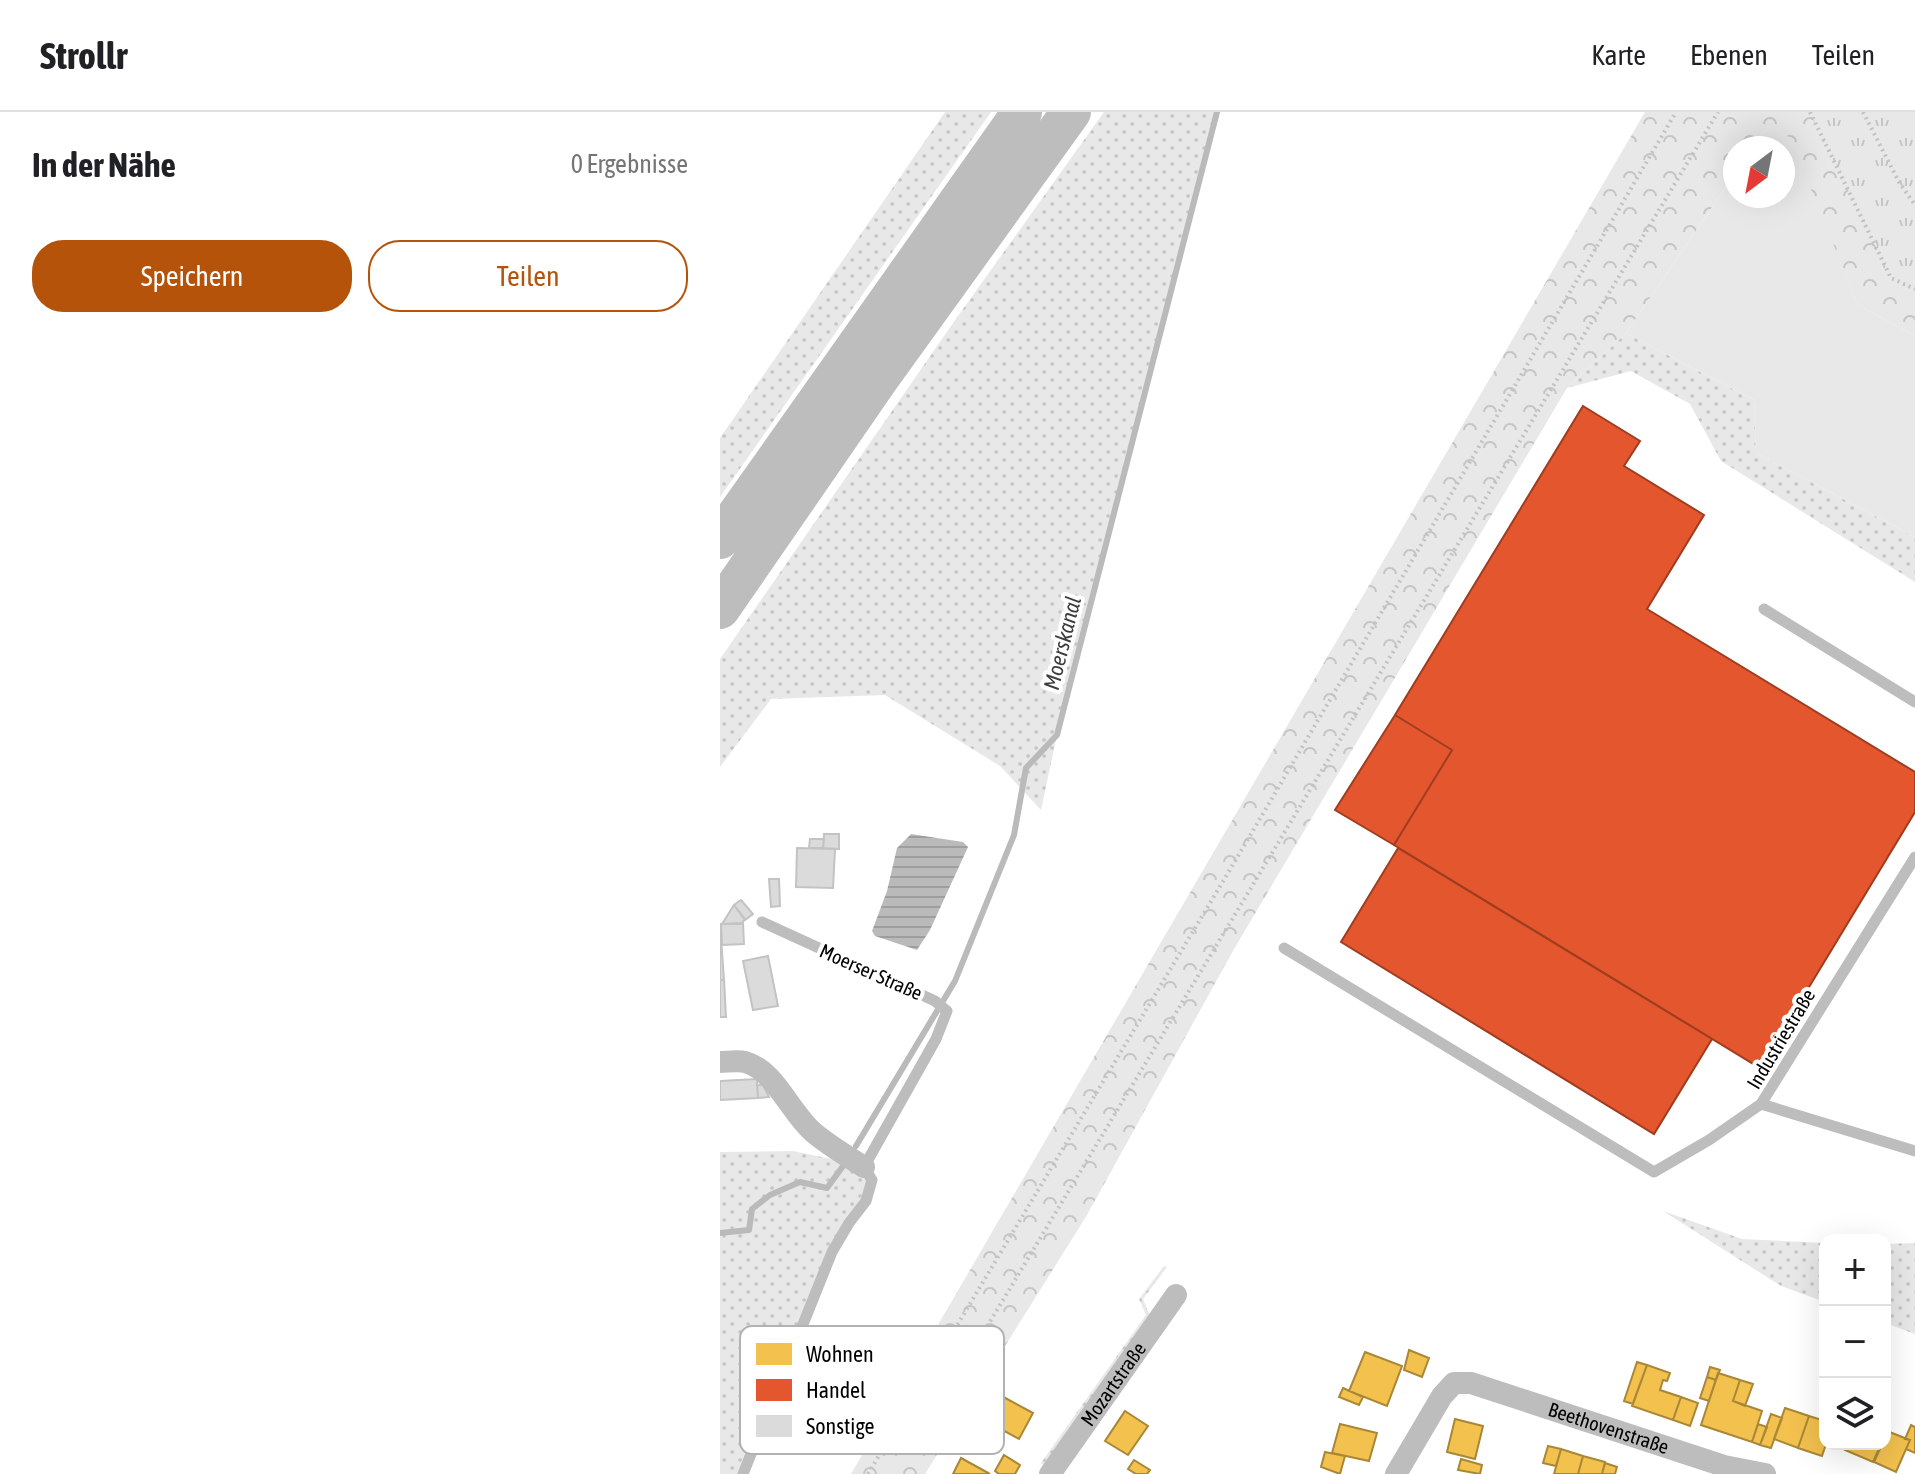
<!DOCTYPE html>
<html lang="de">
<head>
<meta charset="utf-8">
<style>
  body { margin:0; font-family:"Asap Condensed",sans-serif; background:#f6f6f6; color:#202124 }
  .controls { position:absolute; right:24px; bottom:24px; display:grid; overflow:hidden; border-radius:16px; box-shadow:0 8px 32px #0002 }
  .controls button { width:72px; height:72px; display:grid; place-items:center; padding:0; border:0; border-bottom:2px solid #e0e0e0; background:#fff; color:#202124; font:40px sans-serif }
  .compass { position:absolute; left:1003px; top:24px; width:72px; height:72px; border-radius:50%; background:#fff; box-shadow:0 8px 32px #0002; rotate:212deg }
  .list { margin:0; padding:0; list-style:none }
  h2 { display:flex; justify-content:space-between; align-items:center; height:104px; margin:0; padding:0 32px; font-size:34px }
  h2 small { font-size:26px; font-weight:400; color:#757577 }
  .actions { display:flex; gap:16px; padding:24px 32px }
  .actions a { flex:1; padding:18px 0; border:2px solid #b45309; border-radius:32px; text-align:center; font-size:28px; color:#b45309 }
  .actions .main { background:#b45309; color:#fff }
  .icon { flex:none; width:44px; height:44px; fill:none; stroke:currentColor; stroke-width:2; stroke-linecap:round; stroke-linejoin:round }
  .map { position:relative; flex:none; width:1195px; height:1362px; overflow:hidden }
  header { display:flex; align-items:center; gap:48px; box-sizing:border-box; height:112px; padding:0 40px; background:#fff; border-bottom:2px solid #e0e0e0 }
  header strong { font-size:38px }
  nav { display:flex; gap:44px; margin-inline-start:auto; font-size:28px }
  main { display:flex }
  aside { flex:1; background:#fff }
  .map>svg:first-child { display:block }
  .grass { fill:url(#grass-dots) }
  .forest { fill:url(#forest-crowns) }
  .park { fill:url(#park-tufts) }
  .garden { fill:#e8e8e8 }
  .water { fill:url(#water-rules) }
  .homes { fill:#f2c14e; stroke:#a98737; stroke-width:2 }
  .shops { fill:#e4572e; stroke:#a03d20; stroke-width:2 }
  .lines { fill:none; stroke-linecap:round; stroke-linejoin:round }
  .stream { stroke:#bababa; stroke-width:6 }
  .building { fill:#dbdbdb; stroke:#c3c3c3; stroke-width:2 }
  .path { stroke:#c2c2c2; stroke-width:4; stroke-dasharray:2 4; stroke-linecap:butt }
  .lane { stroke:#bdbdbd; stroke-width:11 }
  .street { stroke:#bdbdbd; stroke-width:22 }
  .highway { stroke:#bdbdbd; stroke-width:40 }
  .labels { text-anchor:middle; stroke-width:8; stroke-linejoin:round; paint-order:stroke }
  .street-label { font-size:20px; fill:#000; stroke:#fff }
  .water-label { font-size:22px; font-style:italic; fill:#3d3d3d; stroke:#fff }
  .key { fill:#fff; stroke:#b2b2b2; stroke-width:2 }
  .key-label { font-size:22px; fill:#000 }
</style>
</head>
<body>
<header>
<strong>Strollr</strong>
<nav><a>Karte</a><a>Ebenen</a><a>Teilen</a></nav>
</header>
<main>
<aside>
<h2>In der Nähe<small>0 Ergebnisse</small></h2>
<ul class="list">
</ul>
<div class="actions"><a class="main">Speichern</a><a>Teilen</a></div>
</aside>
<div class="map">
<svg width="1195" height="1362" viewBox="0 0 1195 1362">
  <defs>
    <pattern id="grass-dots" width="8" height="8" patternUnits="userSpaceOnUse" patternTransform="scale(2)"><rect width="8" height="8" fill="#e8e8e8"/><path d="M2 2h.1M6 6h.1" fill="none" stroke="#c5c5c5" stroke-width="1.8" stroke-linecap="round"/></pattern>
    <pattern id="forest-crowns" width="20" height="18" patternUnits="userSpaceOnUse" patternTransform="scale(2)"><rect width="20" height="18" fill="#e8e8e8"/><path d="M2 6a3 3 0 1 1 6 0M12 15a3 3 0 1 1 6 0" fill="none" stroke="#c5c5c5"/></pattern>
    <pattern id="park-tufts" width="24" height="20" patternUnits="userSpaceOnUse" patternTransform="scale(2)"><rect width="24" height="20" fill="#e8e8e8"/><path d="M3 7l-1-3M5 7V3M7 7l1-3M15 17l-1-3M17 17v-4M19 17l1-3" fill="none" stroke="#c5c5c5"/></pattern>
    <pattern id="water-rules" width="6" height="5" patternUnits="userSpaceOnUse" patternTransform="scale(2)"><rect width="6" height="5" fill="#bababa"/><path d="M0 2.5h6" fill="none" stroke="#9e9e9e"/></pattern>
  </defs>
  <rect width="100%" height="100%" fill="#fff"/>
  <path class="grass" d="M 225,0 L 271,0 L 0,385 L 0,326 Z
    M 384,0 L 497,0 L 337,623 L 321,698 L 280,654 L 165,583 L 51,587 L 0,655 L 0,547 L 233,211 Z
    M 906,221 L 1034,288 L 1036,341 L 1195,425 L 1195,470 L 1001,349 L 970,292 L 911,259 L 847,276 Z
    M 73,1039 L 126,1050 L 152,1068 L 130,1110 L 23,1362 L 0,1362 L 0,1040 Z
    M 943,1099 L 1022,1127 L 1105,1131 L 1105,1190 L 1061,1174 Z
    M 1195,1131 L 1195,1222 L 1165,1211 L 1165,1132 Z
    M 444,1154 L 447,1155 L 423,1187 L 430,1204 L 324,1353 L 321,1351 L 426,1203 L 419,1187 Z"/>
  <path class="forest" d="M 925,0 L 1091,0 L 1195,177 L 1195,224 L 1138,193 L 1069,26 L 1045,18 L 1033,36 L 1015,36 L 1015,62 L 906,221 L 847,276 L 514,837 L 367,1103 L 205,1362 L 131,1362 Z"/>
  <path class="park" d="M 1090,0 L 1195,0 L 1195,177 L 1171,166 Z"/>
  <path class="garden" d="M 1045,18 L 1070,25 L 1138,193 L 1195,224 L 1195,425 L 1036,341 L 1034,288 L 906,221 L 1015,62 L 1015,84 L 1063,84 L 1063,36 L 1033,36 Z"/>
  <path class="water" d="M 191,722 L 243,730 L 248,735 L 210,818 L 197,838 L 155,824 L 152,819 L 167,779 L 177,736 Z"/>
  <path class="homes" d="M 689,1238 L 709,1246 L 702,1265 L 684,1258 Z
    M 645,1240 L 682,1254 L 667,1294 L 629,1279 Z
    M 917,1250 L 927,1253 L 913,1292 L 904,1289 Z
    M 927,1253 L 950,1261 L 947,1269 L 943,1268 L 940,1278 L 961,1285 L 953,1308 L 912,1294 Z
    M 990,1255 L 1000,1258 L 996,1268 L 987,1265 Z
    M 998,1261 L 1020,1268 L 1013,1289 L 1042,1299 L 1032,1330 L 981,1313 Z
    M 987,1265 L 996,1268 L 989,1289 L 980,1286 Z
    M 1020,1268 L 1033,1272 L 1025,1294 L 1013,1289 Z
    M 623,1276 L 643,1285 L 639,1293 L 619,1285 Z
    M 278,1282 L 313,1301 L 299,1327 L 264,1308 Z
    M 961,1285 L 978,1291 L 970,1314 L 953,1308 Z
    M 1065,1296 L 1089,1304 L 1078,1336 L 1054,1327 Z
    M 405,1299 L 428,1314 L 408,1343 L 385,1329 Z
    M 1051,1302 L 1062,1306 L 1051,1336 L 1040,1333 Z
    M 1089,1304 L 1105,1309 L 1106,1332 L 1102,1344 L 1078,1336 Z
    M 735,1307 L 763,1314 L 755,1347 L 727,1340 Z
    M 620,1312 L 657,1321 L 649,1349 L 612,1341 Z
    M 1038,1312 L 1047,1315 L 1040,1333 L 1032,1330 Z
    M 1191,1313 L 1195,1315 L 1195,1341 L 1186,1337 L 1190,1328 L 1185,1327 Z
    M 1167,1319 L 1190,1328 L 1176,1360 L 1154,1350 L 1162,1332 L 1165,1332 Z
    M 1128,1332 L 1161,1332 L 1153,1350 L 1125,1338 Z
    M 828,1334 L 841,1337 L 836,1354 L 823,1351 Z
    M 841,1337 L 863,1344 L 858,1362 L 834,1362 Z
    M 605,1340 L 625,1344 L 620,1362 L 601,1355 Z
    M 284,1343 L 300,1353 L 295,1362 L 279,1362 L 275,1359 Z
    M 863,1344 L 885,1350 L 882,1362 L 858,1362 Z
    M 241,1346 L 270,1362 L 233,1362 Z
    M 741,1347 L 762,1353 L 760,1362 L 738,1358 Z
    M 414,1348 L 430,1358 L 427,1362 L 416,1362 L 408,1357 Z
    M 885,1351 L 897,1355 L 895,1362 L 882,1362 Z"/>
  <path class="shops" d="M 863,294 L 920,329 L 904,354 L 984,403 L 927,497 L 1195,660 L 1195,700 L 1040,956 L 674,733 L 732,638 L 675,603 Z
    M 675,603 L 732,638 L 674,733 L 615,698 Z
    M 678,736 L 992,927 L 934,1022 L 621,830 Z"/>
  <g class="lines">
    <path class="stream" d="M 136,1034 L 235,869 L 294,723 L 306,656 L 337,623 L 497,0
      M 0,1121 L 29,1118 L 32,1097 L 50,1083 L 80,1070 L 107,1076 L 126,1050"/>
  </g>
  <path class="building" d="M 104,722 L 119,722 L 119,737 L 103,736 Z
    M 90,727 L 104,727 L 103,736 L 89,736 Z
    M 77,736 L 115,737 L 113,776 L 76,775 Z
    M 49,767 L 59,767 L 60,794 L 51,795 Z
    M 21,788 L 33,802 L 25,808 L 14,793 Z
    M 14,793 L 25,807 L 21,812 L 2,812 Z
    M 23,811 L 24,832 L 2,833 L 1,812 Z
    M 0,812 L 4,868 L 0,868 Z
    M 48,844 L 58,894 L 33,898 L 23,849 Z
    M 0,868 L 4,868 L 6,905 L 0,905 Z
    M 37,967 L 38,986 L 0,988 L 0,969 Z
    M 37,973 L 43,973 L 49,985 L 38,986 Z"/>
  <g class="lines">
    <path class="path" d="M 1090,0 L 1171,166 L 1195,177
      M 1143,0 L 1179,70 L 1195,93
      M 179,1309 L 215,1301 L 998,0
      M 148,1362 L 508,761 L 956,0"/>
    <path class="lane" d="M 1044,497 L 1195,590
      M 1195,745 L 1041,992 L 1195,1039
      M 564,836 L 934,1060 L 989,1028 L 1041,992
      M 23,1362 L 112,1140 L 129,1111 L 146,1089 L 152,1068 L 144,1055 L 216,927 L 227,899 L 215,889 L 42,810"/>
    <g class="street">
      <path d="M 0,950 C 7,950 18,948 25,950 C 55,958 69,999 93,1020 C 108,1033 127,1044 144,1055"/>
      <path id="s1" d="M 330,1362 L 456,1183"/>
      <path id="s2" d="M 676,1362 L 722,1284 L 734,1271 L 751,1271 L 1004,1354 L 1045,1362"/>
    </g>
    <path class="highway" d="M 0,427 L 302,0
      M 0,497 L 158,268 L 351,0"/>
  </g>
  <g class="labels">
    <g class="street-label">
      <text transform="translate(151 860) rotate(24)" y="7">Moerser Straße</text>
      <text transform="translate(1061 927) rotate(-59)" y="7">Industriestraße</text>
      <text dy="7" stroke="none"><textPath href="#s1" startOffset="110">Mozartstraße</textPath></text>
      <text dy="7" stroke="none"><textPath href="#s2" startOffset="270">Beethovenstraße</textPath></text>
    </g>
    <g class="water-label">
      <text transform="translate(342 531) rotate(-76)" y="8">Moerskanal</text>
    </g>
  </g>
  <rect x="20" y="1214" width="264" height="128" rx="12" class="key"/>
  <rect x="36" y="1231" width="36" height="22" fill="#f2c14e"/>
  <rect x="36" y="1267" width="36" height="22" fill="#e4572e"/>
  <rect x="36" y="1303" width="36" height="22" fill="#dbdbdb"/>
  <g class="key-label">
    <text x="86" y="1250">Wohnen</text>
    <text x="86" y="1286">Handel</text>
    <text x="86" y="1322">Sonstige</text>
  </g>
</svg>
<div class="controls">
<button>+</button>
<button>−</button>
<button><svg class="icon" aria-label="layers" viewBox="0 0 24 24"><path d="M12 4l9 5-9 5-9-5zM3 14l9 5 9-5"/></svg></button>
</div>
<svg class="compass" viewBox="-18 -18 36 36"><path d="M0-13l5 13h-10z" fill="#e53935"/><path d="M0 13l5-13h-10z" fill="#757577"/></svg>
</div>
</main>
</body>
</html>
